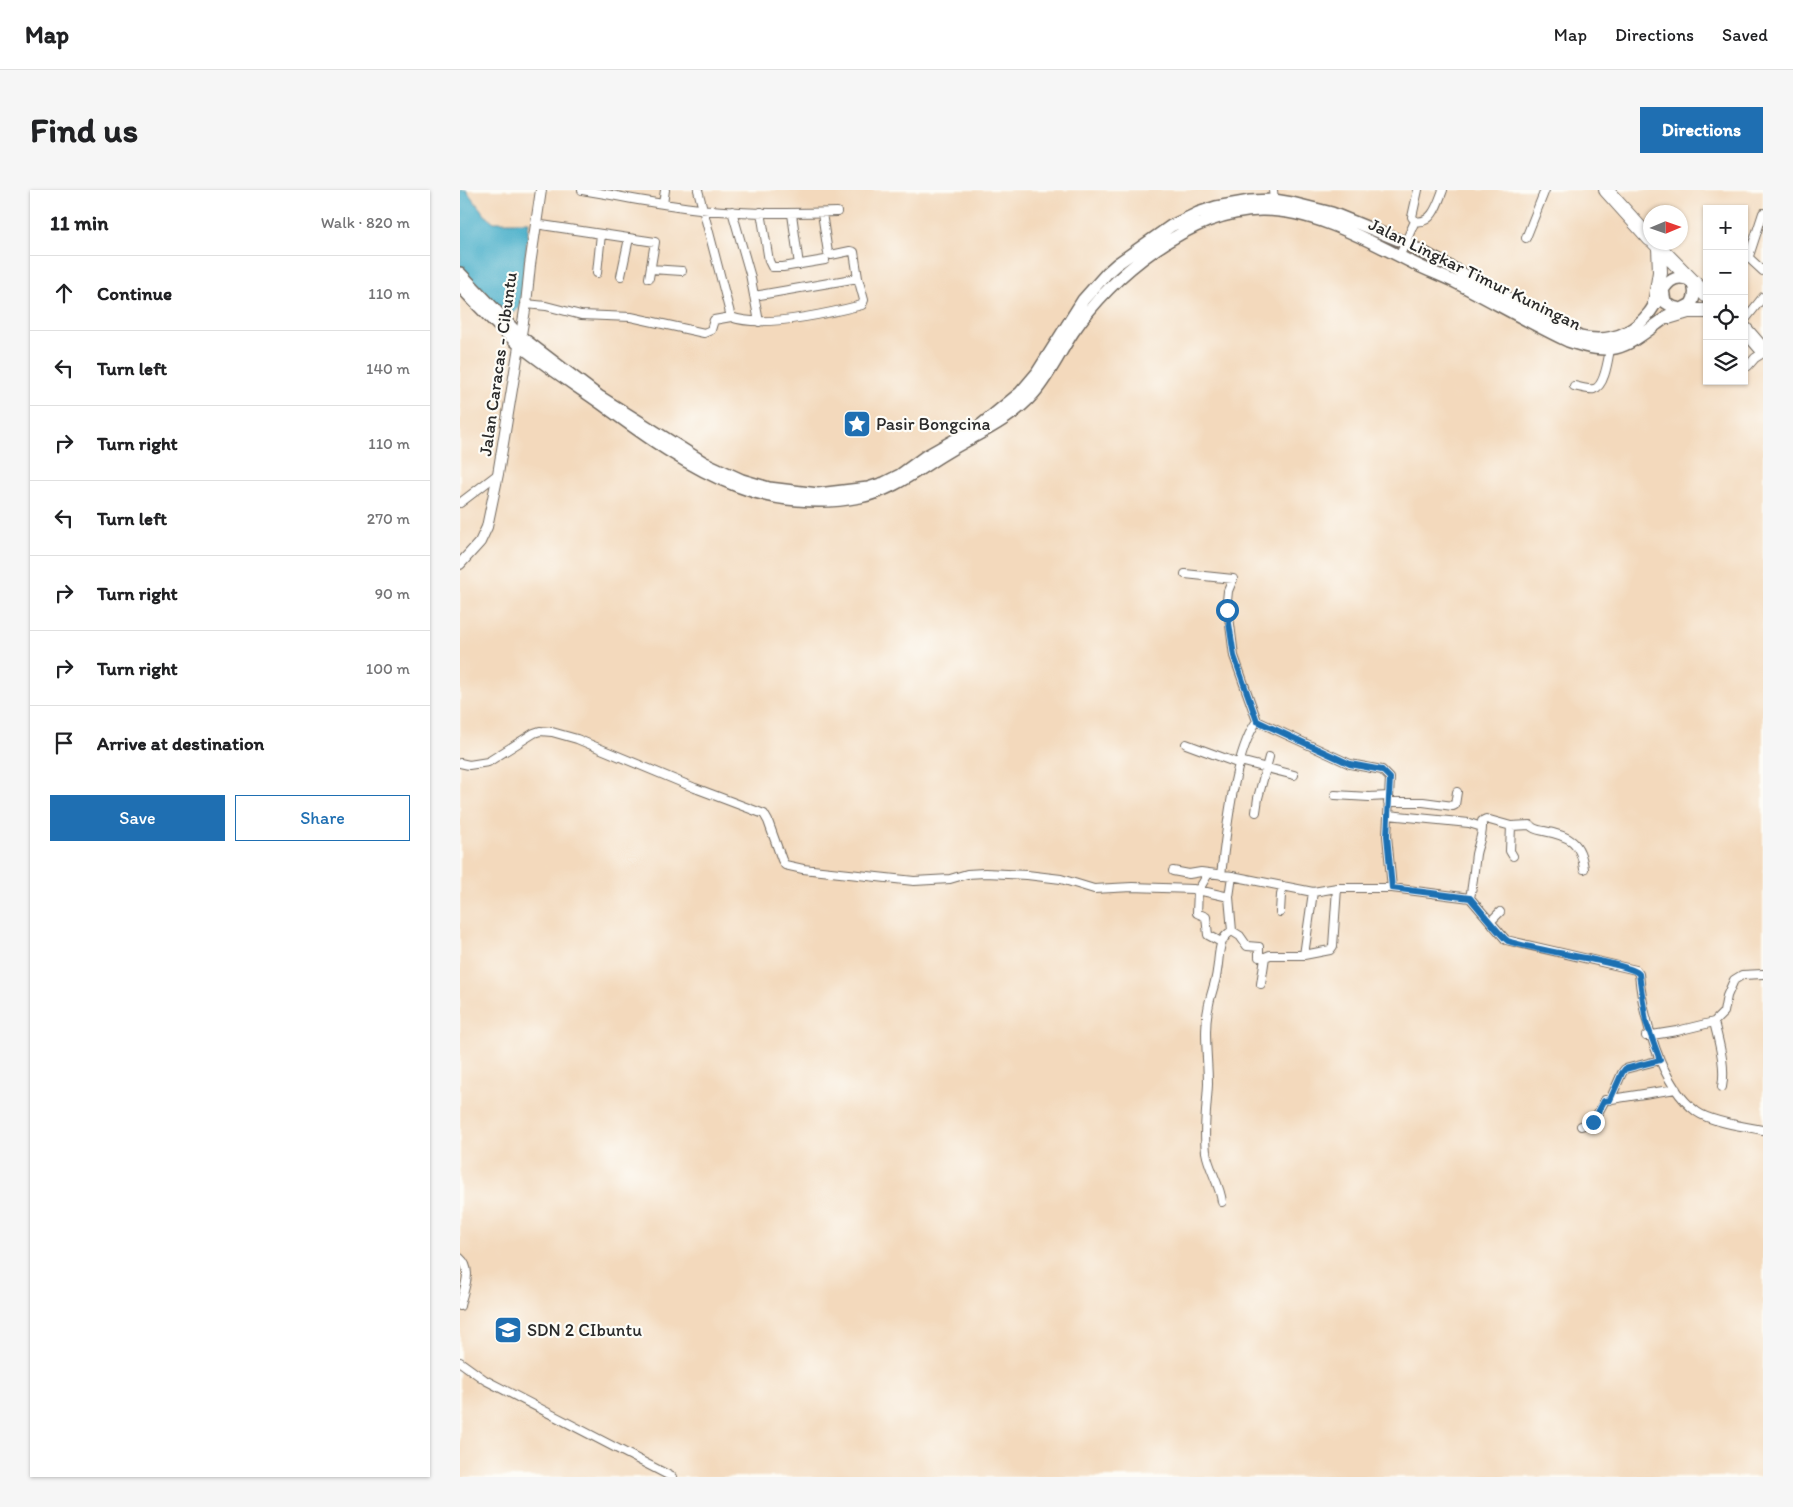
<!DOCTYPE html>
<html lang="en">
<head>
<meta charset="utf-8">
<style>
  body { margin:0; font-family:Itim,sans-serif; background:#f6f6f6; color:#202124 }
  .controls { position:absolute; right:15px; top:15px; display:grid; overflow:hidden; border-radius:0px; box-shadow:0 1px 4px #0004 }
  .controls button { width:45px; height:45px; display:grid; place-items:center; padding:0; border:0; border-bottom:1px solid #e0e0e0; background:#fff; color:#202124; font:25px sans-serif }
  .compass { position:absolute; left:1183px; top:15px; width:45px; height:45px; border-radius:50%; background:#fff; box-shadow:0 1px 4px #0004; rotate:88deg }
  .stop { position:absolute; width:15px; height:15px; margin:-11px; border:4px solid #1f6fb2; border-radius:50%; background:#fff }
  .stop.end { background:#1f6fb2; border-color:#fff; box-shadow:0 1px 5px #0008 }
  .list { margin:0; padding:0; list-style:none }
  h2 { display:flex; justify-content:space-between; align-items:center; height:65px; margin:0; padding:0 20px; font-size:21px }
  h2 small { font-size:16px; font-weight:400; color:#757577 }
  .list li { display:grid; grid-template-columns:32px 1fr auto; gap:15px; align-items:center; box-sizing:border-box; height:75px; padding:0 20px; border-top:1px solid #e0e0e0 }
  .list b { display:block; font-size:19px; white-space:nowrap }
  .list em { font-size:16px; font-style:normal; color:#757577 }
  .actions { display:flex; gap:10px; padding:15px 20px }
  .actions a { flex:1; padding:11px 0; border:1px solid #1f6fb2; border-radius:0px; text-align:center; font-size:18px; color:#1f6fb2 }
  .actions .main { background:#1f6fb2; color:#fff }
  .icon { flex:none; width:28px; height:28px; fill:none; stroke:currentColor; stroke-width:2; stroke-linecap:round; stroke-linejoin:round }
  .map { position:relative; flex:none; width:1303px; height:1287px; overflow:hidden; border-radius:0px }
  header { display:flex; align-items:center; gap:30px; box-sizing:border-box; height:70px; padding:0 25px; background:#fff; border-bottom:1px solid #e0e0e0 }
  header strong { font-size:24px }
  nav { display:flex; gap:28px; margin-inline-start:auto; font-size:18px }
  .intro { display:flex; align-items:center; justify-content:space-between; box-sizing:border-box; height:120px; padding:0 30px }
  h1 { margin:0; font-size:35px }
  .button { padding:12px 22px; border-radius:0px; background:#1f6fb2; color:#fff; font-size:18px; font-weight:700 }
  main { display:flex; gap:30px; padding:0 30px }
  aside { flex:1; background:#fff; border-radius:0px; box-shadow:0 1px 4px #0004 }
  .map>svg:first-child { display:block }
  .water { fill:#4bb0ca; stroke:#3b6e7a }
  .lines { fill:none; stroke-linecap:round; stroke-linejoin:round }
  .minor-casing { stroke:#71685e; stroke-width:10 }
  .tertiary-casing { stroke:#71685e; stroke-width:12 }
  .secondary-casing { stroke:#71685e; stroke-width:14 }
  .trunk-casing { stroke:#71685e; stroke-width:16 }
  .minor { stroke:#fff; stroke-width:8 }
  .tertiary { stroke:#fff; stroke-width:10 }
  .secondary { stroke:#fff; stroke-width:11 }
  .trunk { stroke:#fff; stroke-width:14 }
  .route { stroke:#1f6fb2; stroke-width:6 }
  .labels { text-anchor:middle; stroke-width:4.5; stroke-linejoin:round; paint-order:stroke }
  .street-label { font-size:18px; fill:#2b2b2b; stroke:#fdfcf7 }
  .poi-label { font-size:18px; fill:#2b2b2b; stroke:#fdfcf7; text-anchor:start }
</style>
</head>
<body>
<header>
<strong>Map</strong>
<nav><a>Map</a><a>Directions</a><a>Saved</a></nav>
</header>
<div class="intro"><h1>Find us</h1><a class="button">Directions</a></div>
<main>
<aside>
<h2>11 min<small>Walk · 820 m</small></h2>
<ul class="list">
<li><svg class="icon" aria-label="ahead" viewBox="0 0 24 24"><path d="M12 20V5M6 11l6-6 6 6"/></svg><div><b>Continue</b></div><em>110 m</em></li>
<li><svg class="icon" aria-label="left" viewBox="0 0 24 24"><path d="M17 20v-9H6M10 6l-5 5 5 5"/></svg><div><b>Turn left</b></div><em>140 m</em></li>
<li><svg class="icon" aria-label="right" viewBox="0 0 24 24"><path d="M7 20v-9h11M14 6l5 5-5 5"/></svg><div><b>Turn right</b></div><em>110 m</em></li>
<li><svg class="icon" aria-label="left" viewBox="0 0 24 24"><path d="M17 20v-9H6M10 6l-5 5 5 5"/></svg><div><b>Turn left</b></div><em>270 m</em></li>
<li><svg class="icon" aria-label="right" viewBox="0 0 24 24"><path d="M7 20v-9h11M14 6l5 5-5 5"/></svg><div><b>Turn right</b></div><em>90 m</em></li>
<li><svg class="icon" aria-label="right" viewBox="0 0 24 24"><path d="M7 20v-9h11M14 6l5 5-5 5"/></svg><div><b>Turn right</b></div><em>100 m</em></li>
<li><svg class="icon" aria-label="arrive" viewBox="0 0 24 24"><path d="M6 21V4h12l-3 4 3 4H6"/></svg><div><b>Arrive at destination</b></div></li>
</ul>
<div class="actions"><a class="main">Save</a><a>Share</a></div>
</aside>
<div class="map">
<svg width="1303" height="1287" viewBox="0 0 1303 1287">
  <rect width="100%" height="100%" fill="#fdfcf7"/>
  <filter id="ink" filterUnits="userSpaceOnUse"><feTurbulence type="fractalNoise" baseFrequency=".02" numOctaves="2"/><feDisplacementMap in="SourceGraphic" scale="10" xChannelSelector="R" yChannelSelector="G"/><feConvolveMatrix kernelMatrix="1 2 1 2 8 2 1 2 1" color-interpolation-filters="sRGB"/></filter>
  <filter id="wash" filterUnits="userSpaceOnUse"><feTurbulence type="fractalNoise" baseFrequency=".0096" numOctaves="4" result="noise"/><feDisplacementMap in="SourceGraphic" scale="20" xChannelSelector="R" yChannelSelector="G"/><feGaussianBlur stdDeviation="1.12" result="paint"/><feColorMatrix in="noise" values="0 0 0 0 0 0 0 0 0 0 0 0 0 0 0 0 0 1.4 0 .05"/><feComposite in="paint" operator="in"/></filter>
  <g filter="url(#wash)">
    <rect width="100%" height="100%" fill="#f3d9bc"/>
    <path class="water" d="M 0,0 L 6,0 L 25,25 L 34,32 L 69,32 L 60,117 L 54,123 L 46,124 L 0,77 Z"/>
  </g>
  <g filter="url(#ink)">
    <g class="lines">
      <g class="minor-casing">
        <path id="minor" d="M 122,0 C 154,5 185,12 217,16 C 268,24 326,24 377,22
          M 238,0 L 271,127 C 302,139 370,123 402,115 L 404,110 L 398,88 L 394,62 L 390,61 L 371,65 L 368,63 L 362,23
          M 813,0 L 814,10
          M 203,14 L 205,0
          M 272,21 L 290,84 L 299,132
          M 301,22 L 309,71 L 312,77 L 323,77 L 365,70
          M 1303,23 L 1289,66 L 1289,68 L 1303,81
          M 332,24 L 339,75
          M 955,31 L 952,27 L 958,0
          M 75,34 L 195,52 L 189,88
          M 1066,48 L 1085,0
          M 940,65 L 955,31 C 972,35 978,13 983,0
          M 191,79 L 222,81
          M 137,83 L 141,44
          M 161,86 L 169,48
          M 294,106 L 398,88
          M 66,114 L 86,116 L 121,125 L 171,127 L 244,143 L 251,140 L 254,130 L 271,127
          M 1284,131 L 1303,107
          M 1288,176 L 1295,168 L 1303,163
          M 1114,196 C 1120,197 1128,200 1134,199 C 1145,196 1148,169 1150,159
          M 0,313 L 38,284
          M 725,384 L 773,389 L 768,401 L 767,411 L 774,466 L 797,531 L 890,574 L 922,580 L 930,588 L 927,646 L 932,698
          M 726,554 L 780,574
          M 780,571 L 834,585
          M 0,573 L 9,575 L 28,572 L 74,543 L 80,541 L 92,542 L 117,549 L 235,598 L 304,624 L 308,631 L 322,670 L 325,675 L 343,679 L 454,691 L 490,689 L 507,684 L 525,683 L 567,685 L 601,689 L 634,699 L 672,697 L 733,699 L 769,707
          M 875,605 L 909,607 L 929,606
          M 928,612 L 963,612 L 993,616 L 995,615 L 997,602
          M 796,622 L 798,608 L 809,567
          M 928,625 L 1009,633 L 1022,637 C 1022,648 1018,654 1016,664 C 1014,679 1013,693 1010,708 L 1046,750 L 1176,780 L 1179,784 C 1183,827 1200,895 1237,922 C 1251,932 1286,937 1303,940
          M 1051,636 L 1050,661 L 1053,666
          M 1022,637 L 1022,631 L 1026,629 L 1051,636 L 1070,635 C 1074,640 1079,640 1084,641 C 1110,646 1121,652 1124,679
          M 713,681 L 729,684 L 741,682 L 772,686 L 853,702 L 877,698 L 932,698 L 1010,708
          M 748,684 L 738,701 L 737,723 L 746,727 L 748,745 L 761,752
          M 761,685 C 766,645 774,562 797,531
          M 772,686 L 769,707 L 772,741
          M 820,722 L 821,705 L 823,696
          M 1031,731 L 1040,722
          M 844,765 L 853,702
          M 801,794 L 805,767
          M 1254,832 C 1259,853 1266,876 1262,897
          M 1186,846 L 1217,841 L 1254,832 L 1264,822 L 1267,806 L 1274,790 L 1282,785 L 1303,784
          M 1150,910 L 1162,883 L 1165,879 L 1200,870
          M 1121,936 L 1133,932 L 1145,910 L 1216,899
          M 762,1012 C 760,994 749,980 746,962 C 743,939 747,916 748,894 C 748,867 743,840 749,814 C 751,803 756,792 757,781 C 760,765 757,749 772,741 L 780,746 L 787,756 L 799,757 L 799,767 L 805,767 L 810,765 L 844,765 L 870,760 L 873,756 L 877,698
          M 0,1068 C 14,1080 3,1100 0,1116
          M 0,1172 L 25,1190 L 212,1287"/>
      </g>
      <g class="tertiary-casing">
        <path id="tertiary" d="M 0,374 L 20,352 L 27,337 L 38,284 L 66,114 L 70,75 L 81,0"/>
      </g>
      <g class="secondary-casing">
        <path id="secondary" d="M 0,83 L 60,146 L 140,207 L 243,272 L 282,290 L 309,298 L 358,304 L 408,298 L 424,293 L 440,285 L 466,266 L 521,235 L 560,203 L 577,183 L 623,110 L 648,82 L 657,74 L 711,36 L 738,23 L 756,17 L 790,11 L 814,10 L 832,13 L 872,23 L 946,53 L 1120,147 C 1148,153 1171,146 1189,123 C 1201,108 1206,78 1232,91 C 1235,99 1236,106 1231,114 C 1220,120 1207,126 1197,134 C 1162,160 1152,166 1108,151 C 1070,133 1034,112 997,93 C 983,86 969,81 955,74 C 909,51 854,19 801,20 C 730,21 651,85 613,142 C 600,162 590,184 574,203 C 551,230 517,244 487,262 C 458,279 434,300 400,307 C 360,315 315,311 277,296 C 228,277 184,245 142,214 C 114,194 82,174 56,152 C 37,135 18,116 0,96
          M 1203,99 L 1205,112 L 1213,117 L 1221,119"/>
      </g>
      <g class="trunk-casing">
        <path id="trunk" d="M 1146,0 L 1190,49
          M 1194,52 L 1247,106
          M 1195,113 L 1200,82 L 1199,57
          M 1208,127 L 1228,121 L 1247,121
          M 1284,138 L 1303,160"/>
      </g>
      <use href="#minor" class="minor"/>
      <use href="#tertiary" class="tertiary"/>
      <use href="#secondary" class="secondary"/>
      <use href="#trunk" class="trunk"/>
    </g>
  </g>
  <g class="lines" filter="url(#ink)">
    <path class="route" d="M 767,420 L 774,466 L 797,531 L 890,574 L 922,580 L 930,588 L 927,646 L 932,698 L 1010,708 C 1016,715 1042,748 1048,751 C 1070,760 1171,773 1179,784 L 1186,832 L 1200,870 L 1165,879 L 1162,883 L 1150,910 L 1144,911 L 1133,932"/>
  </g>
  <defs>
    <g id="sight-square" transform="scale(1.4375)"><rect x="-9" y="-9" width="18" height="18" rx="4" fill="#1f6fb2" stroke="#fdfcf7"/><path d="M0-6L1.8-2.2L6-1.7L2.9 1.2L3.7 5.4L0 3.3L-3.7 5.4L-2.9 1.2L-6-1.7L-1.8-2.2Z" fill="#fff"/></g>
    <g id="school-square" transform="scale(1.4375)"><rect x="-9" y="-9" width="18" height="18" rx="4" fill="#1f6fb2" stroke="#fdfcf7"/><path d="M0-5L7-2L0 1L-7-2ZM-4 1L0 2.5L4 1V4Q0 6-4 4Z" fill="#fff"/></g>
  </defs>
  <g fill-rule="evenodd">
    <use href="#sight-square" x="397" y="234"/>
    <use href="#school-square" x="48" y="1140"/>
  </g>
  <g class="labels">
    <g class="street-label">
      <text transform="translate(1015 84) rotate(26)" y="6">Jalan Lingkar Timur Kuningan</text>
      <text transform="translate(38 174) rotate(-82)" y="6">Jalan Caracas - Cibuntu</text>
    </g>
    <g class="poi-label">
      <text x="416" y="240">Pasir Bongcina</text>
      <text x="67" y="1146">SDN 2 CIbuntu</text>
    </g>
  </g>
</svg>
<div class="controls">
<button>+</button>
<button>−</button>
<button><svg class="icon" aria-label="locate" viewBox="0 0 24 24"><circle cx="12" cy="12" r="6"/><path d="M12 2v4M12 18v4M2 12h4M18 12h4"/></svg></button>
<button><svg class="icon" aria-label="layers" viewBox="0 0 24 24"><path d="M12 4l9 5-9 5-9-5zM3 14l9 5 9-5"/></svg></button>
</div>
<svg class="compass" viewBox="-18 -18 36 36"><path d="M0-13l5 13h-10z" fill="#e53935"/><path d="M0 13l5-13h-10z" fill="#757577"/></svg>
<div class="stop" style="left:767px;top:420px"></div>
<div class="stop end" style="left:1133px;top:932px"></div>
</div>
</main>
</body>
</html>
